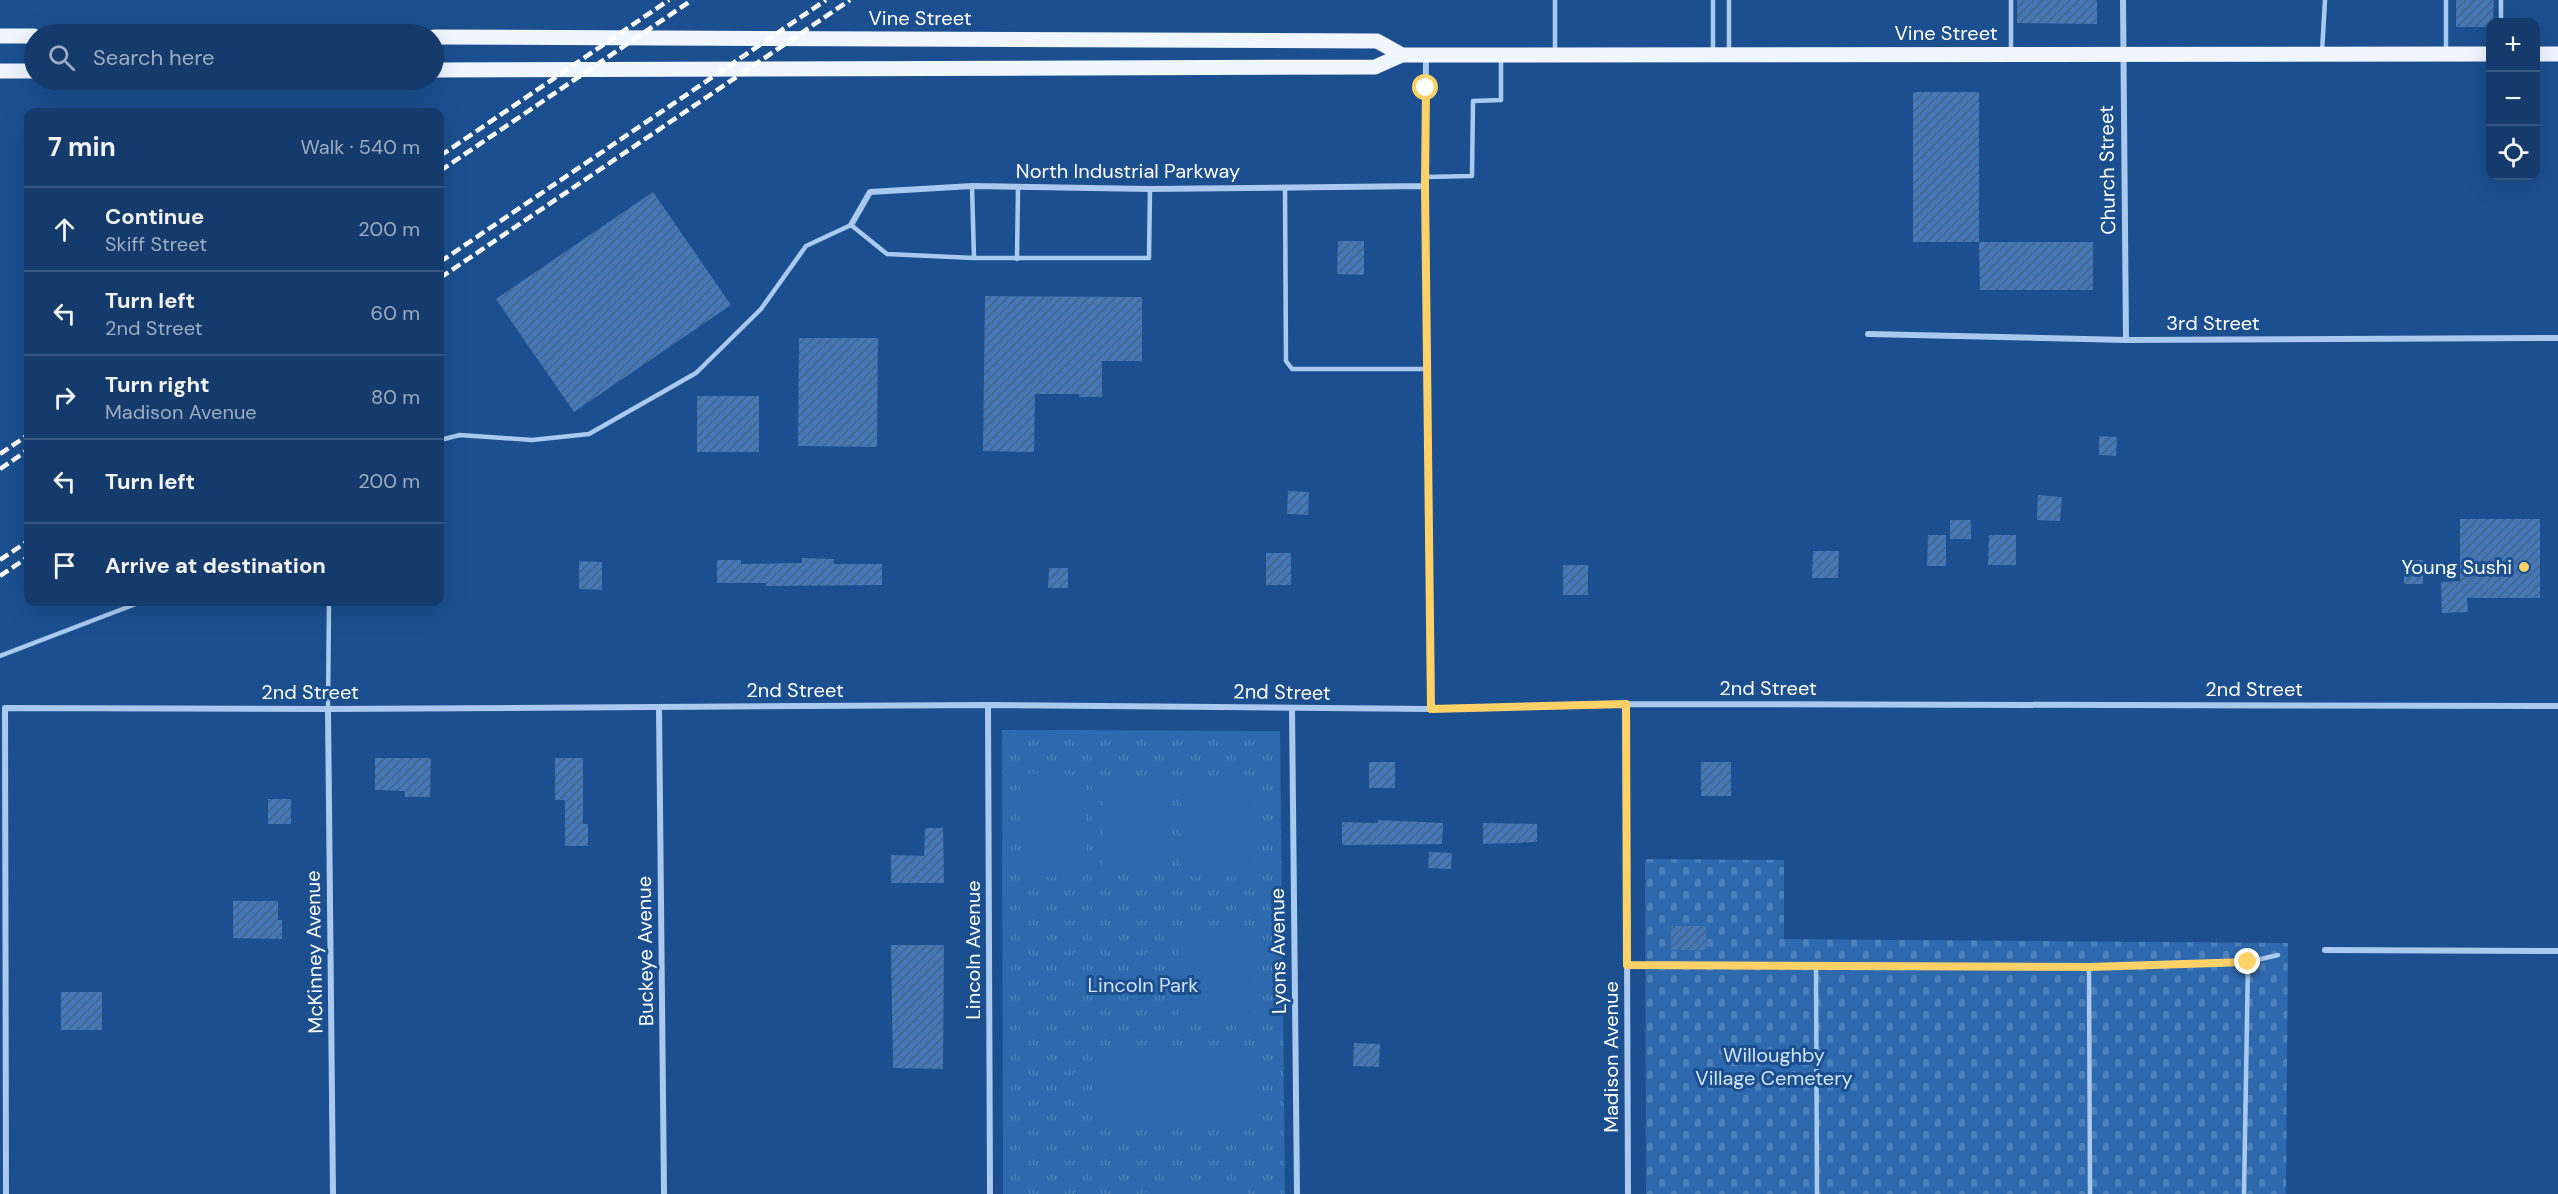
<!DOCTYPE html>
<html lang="en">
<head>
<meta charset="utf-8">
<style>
  body { margin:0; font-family:"DM Sans",sans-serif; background:#1d4271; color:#f1f3f6 }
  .controls { position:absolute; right:18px; top:18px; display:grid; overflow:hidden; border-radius:12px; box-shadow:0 6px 24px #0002 }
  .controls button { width:54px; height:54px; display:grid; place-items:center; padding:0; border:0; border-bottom:2px solid #33557e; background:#143b6b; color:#f1f3f6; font:30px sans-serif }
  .stop { position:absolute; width:18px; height:18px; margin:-14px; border:4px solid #ffd166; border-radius:50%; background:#fff }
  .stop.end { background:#ffd166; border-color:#fff; box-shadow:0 2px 6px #0008 }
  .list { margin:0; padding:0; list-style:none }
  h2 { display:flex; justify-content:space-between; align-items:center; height:78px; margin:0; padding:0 24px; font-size:26px }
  h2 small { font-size:20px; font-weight:400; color:#9dadc1 }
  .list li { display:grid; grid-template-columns:39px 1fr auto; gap:18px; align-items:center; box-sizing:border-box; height:84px; padding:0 24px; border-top:2px solid #33557e }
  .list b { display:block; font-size:22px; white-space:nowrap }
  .list p { margin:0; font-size:20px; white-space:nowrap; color:#9dadc1 }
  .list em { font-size:20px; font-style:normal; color:#9dadc1 }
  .icon { flex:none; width:33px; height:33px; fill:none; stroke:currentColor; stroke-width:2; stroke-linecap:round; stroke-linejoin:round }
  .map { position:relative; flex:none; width:2558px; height:1194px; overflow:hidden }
  .search { position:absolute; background:#143b6b; box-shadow:0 6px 24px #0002; left:24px; top:24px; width:420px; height:66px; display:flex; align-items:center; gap:15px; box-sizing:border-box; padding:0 21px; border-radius:33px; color:#9dadc1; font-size:22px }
  .panel { position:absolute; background:#143b6b; box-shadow:0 6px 24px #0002; left:24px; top:108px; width:420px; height:498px; border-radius:12px }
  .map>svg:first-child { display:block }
  .grass { fill:url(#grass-tufts) }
  .cemetery { fill:url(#cemetery-stones) }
  .pitch { fill:#2e69ad }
  .building { fill:url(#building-hatch) }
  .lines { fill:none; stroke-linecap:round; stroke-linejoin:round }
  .lane { stroke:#a9c9ee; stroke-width:4.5 }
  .street { stroke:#a9c9ee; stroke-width:6 }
  .primary { stroke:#f0f6ff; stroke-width:15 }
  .rail { stroke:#fff; stroke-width:4.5; stroke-dasharray:10 4.5; stroke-linecap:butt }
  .route { stroke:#ffd166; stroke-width:8 }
  .poi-dot { fill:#ffd166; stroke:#1b4f8f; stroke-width:2 }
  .labels { text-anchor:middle; stroke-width:6; stroke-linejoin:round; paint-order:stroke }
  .street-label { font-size:20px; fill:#fff; stroke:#1b4f8f }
  .poi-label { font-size:20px; fill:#fff; stroke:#1b4f8f; text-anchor:end }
  .park-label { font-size:20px; fill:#cfe3fa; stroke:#1b4f8f }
</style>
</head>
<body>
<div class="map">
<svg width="2558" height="1194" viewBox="0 0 2558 1194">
  <defs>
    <pattern id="grass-tufts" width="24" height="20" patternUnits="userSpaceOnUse" patternTransform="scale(1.5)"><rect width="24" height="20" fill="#2e69ad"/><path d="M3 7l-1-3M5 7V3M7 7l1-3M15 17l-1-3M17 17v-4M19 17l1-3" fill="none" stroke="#4d80b9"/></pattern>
    <pattern id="cemetery-stones" width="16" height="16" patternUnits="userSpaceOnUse" patternTransform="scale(1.5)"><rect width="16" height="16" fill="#2e69ad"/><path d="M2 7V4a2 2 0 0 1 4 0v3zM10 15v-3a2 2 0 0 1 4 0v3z" fill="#4d80b9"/></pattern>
    <pattern id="building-hatch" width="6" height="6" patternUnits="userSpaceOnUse" patternTransform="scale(1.5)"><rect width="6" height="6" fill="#4478b7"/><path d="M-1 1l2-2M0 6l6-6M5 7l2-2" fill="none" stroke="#486282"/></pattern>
  </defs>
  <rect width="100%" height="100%" fill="#1b4f8f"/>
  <path class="grass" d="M 1002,730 L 1280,731 L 1285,1194 L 1003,1194 Z"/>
  <path class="cemetery" d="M 1645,859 L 1784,860 L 1784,939 L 2288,943 L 2286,1194 L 1646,1194 Z"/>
  <path class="pitch" d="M 1021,773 L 1085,775 L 1086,876 L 1023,877 Z
    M 1103,776 L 1168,777 L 1166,874 L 1102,873 Z
    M 1181,777 L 1254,778 L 1254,877 L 1181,876 Z
    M 1179,932 L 1254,932 L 1254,1017 L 1178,1016 Z
    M 1092,1046 L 1257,1046 L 1257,1129 L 1092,1129 Z
    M 1164,1183 L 1248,1183 L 1248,1194 L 1143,1194 Z"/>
  <path class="building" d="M 2017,0 L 2097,0 L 2097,24 L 2017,23 Z
    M 2456,0 L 2494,0 L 2493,22 L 2490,22 L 2490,27 L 2456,27 Z
    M 1913,92 L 1979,92 L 1979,242 L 1913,242 Z
    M 653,192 L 731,305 L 574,412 L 496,299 Z
    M 1338,241 L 1364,241 L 1364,275 L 1337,274 Z
    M 1979,242 L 2093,242 L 2093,290 L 1980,290 Z
    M 985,296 L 1142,297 L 1142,361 L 1102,361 L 1102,397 L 1079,397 L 1079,394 L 1035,394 L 1034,452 L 983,451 Z
    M 799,338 L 878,338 L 877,447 L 798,446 Z
    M 697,396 L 759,396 L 759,452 L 697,452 Z
    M 2099,436 L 2117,437 L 2116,456 L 2099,455 Z
    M 1288,491 L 1309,492 L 1308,515 L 1287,514 Z
    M 2038,495 L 2062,497 L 2060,521 L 2037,520 Z
    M 2460,519 L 2540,519 L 2540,598 L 2467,598 L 2468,612 L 2442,613 L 2441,582 L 2460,581 Z
    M 1950,520 L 1971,520 L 1971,539 L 1950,539 Z
    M 1928,535 L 1946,535 L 1946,566 L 1927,566 Z
    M 1989,535 L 2016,535 L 2016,565 L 1988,565 Z
    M 1813,551 L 1839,551 L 1838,578 L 1812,578 Z
    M 1266,553 L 1291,553 L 1291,585 L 1266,585 Z
    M 802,558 L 834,559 L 834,564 L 882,564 L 882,585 L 766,586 L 766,583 L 717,583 L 717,560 L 741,560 L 741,564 L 802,563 Z
    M 2404,560 L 2423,560 L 2423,584 L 2404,584 Z
    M 579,561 L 602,562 L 602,590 L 579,589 Z
    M 1563,565 L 1588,565 L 1588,595 L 1563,595 Z
    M 1049,568 L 1068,568 L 1068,588 L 1048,588 Z
    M 375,758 L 431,758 L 430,797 L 405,797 L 405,791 L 375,790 Z
    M 555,758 L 583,758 L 583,824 L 588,824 L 588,846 L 565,846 L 565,800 L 555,800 Z
    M 1369,762 L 1395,762 L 1395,788 L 1369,788 Z
    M 1701,762 L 1731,762 L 1731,796 L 1701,796 Z
    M 268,799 L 291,799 L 291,824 L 268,824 Z
    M 1378,820 L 1443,823 L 1442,844 L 1342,845 L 1342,822 L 1378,823 Z
    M 1483,823 L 1537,824 L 1537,842 L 1483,844 Z
    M 925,828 L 943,828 L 944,883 L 891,883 L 891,855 L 924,856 Z
    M 1429,852 L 1452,853 L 1451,869 L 1428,868 Z
    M 233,901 L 278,901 L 278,920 L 282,920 L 282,939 L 233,938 Z
    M 1671,926 L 1706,926 L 1706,950 L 1671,950 Z
    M 891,945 L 944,945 L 943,1069 L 893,1068 Z
    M 61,992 L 102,992 L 102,1030 L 61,1030 Z
    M 1354,1043 L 1380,1044 L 1379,1067 L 1353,1066 Z"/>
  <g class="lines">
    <path class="lane" d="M 1555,0 L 1555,51
      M 1713,0 L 1713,51
      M 2011,0 L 2011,51
      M 2501,0 L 2501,22
      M 1729,51 L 1729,0
      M 2446,51 L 2446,0
      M 2322,52 L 2325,0
      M 1425,177 L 1472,176 L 1473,101 L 1501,100 L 1501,57
      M 972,186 L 974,258
      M 1285,188 L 1286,361 L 1292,369 L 1427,369
      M 1017,259 L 1018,188
      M 440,440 L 460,435 L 532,440 L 589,434 L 696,373 L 761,309 L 806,246 L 851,225 L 887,254 L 974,258 L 1149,258 L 1150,189
      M 0,656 L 141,602
      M 328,709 L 329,602
      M 1627,965 L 2089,967 L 2248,962 L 2278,955
      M 1816,966 L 1817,1194
      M 2089,967 L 2090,1194
      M 2244,1194 L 2248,962"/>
    <path class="street" d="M 2123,0 L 2126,340
      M 1426,56 L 1425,186 L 1431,709
      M 851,225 L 870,192 L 972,186 L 1150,189 L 1425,186
      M 1868,334 L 2126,340 L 2558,338
      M 1626,704 L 1628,1194
      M 988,705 L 990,1194
      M 659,708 L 664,1194
      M 1292,708 L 1297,1194
      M 328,709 L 333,1194
      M 2325,950 L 2558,951
      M 6,1194 L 5,708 L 328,709 L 988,705 L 1431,709 L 1626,704 L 2558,706"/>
    <path class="primary" d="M 0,36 L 34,36
      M 434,37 L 1377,41 L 1402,55
      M 2536,54 L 2558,54
      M 434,70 L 1375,67 L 1402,55 L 2490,54
      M 0,71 L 34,71"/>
    <path class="rail" d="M 440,156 L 669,0
      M 440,171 L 692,0
      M 440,262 L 826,0
      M 440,278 L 850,0
      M 0,454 L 28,435
      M 0,469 L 28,450
      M 0,560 L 28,541
      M 0,576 L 28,557"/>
  </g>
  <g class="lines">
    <path class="route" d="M 1426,88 L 1425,186 L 1431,709 L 1626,704 L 1627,965 L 2089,967 L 2248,962"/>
  </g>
  <circle class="poi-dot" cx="2524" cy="567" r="6"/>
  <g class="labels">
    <g class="street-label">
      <text x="920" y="25">Vine Street</text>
      <text x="1946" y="40">Vine Street</text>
      <text transform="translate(2107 170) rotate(-91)" y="7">Church Street</text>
      <text x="1128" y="178">North Industrial Parkway</text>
      <text x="2213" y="330">3rd Street</text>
      <text x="1768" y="695">2nd Street</text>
      <text x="2254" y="696">2nd Street</text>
      <text x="795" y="697">2nd Street</text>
      <text x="310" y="699">2nd Street</text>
      <text transform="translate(1282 692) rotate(1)" y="7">2nd Street</text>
      <text transform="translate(973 950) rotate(-90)" y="7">Lincoln Avenue</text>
      <text transform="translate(645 951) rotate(-91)" y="7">Buckeye Avenue</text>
      <text transform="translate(1278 951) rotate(-91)" y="7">Lyons Avenue</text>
      <text transform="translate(314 952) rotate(-91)" y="7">McKinney Avenue</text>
      <text transform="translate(1611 1057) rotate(-90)" y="7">Madison Avenue</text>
    </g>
    <g class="poi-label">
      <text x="2512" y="574">Young Sushi</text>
    </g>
    <g class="park-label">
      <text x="1143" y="992">Lincoln Park</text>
      <text x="1774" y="1062">Willoughby<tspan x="1774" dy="23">Village Cemetery</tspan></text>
    </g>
  </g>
</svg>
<div class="controls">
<button>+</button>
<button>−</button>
<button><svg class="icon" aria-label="locate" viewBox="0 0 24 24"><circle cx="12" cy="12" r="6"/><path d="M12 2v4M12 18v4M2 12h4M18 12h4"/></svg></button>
</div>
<div class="stop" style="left:1426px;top:88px"></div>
<div class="stop end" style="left:2248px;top:962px"></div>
<div class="search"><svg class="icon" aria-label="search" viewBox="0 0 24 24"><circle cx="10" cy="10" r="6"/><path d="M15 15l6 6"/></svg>Search here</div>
<section class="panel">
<h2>7 min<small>Walk · 540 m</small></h2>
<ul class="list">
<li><svg class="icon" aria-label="ahead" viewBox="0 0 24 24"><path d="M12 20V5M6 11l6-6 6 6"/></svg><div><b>Continue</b><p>Skiff Street</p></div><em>200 m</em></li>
<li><svg class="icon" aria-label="left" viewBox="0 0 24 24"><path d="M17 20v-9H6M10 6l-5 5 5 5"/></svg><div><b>Turn left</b><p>2nd Street</p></div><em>60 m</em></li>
<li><svg class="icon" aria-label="right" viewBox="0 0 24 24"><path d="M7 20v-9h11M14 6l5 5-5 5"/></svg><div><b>Turn right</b><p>Madison Avenue</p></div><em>80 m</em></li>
<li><svg class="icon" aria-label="left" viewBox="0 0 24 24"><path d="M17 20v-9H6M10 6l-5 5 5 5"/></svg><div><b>Turn left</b></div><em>200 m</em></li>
<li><svg class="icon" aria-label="arrive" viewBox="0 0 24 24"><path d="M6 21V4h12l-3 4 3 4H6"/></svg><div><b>Arrive at destination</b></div></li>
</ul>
</section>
</div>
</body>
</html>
